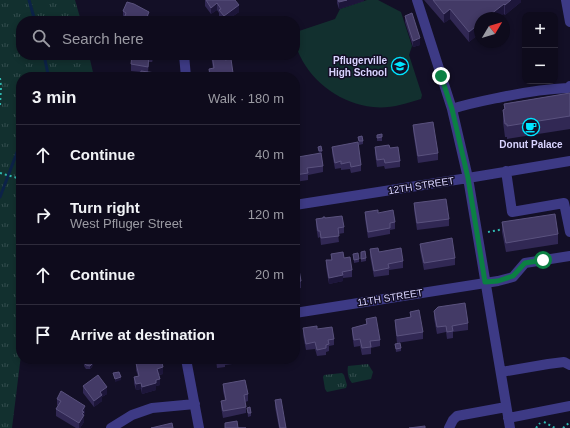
<!DOCTYPE html>
<html lang="en">
<head>
<meta charset="utf-8">
<style>
  body { margin:0; font-family:Helvetica,sans-serif; background:#1c1929; color:#f1f3f6 }
  .controls { position:absolute; right:12px; top:12px; display:grid; overflow:hidden; border-radius:8px; box-shadow:0 2px 6px #0003 }
  .controls button { width:36px; height:36px; display:grid; place-items:center; padding:0; border:0; border-bottom:1px solid #2e2b3b; background:#0e0b1c; color:#f1f3f6; font:20px sans-serif }
  .compass { position:absolute; left:474px; top:12px; width:36px; height:36px; border-radius:50%; background:#0e0b1c; box-shadow:0 2px 6px #0003; rotate:52deg }
  .stop { position:absolute; width:12px; height:12px; margin:-9px; border:3px solid #0b8043; border-radius:50%; background:#fff }
  .stop.end { background:#0b8043; border-color:#fff; box-shadow:0 1px 4px #0008 }
  .list { margin:0; padding:0; list-style:none }
  h2 { display:flex; justify-content:space-between; align-items:center; height:52px; margin:0; padding:0 16px; font-size:17px }
  h2 small { font-size:13px; font-weight:400; color:#9b9ba3 }
  .list li { display:grid; grid-template-columns:26px 1fr auto; gap:12px; align-items:center; box-sizing:border-box; height:60px; padding:0 16px; border-top:1px solid #2e2b3b }
  .list b { display:block; font-size:15px; white-space:nowrap }
  .list p { margin:0; font-size:13px; white-space:nowrap; color:#9b9ba3 }
  .list em { font-size:13px; font-style:normal; color:#9b9ba3 }
  .icon { flex:none; width:22px; height:22px; fill:none; stroke:currentColor; stroke-width:2; stroke-linecap:round; stroke-linejoin:round }
  .map { position:relative; flex:none; width:570px; height:428px; overflow:hidden }
  .search { position:absolute; background:#0e0b1c; box-shadow:0 2px 6px #0003; left:16px; top:16px; width:284px; height:44px; display:flex; align-items:center; gap:10px; box-sizing:border-box; padding:0 14px; border-radius:16px; color:#9b9ba3; font-size:15px }
  .panel { position:absolute; background:#0e0b1c; box-shadow:0 2px 6px #0003; left:16px; top:72px; width:284px; height:292px; border-radius:16px }
  .map>svg:first-child { display:block }
  .grass { fill:#12302f }
  .park { fill:url(#park-tufts) }
  .lines { fill:none; stroke-linecap:round; stroke-linejoin:round }
  .stream { stroke:#0c2248; stroke-width:3 }
  .path { stroke:#2fb8b0; stroke-width:2; stroke-dasharray:2 3; stroke-linecap:butt }
  .minor { stroke:#3d3a85; stroke-width:10 }
  .wall { fill:#312854 }
  .shaded-wall { fill:#1d163a }
  .building { fill:#433a66; stroke:#5a527e }
  .route { stroke:#0b8043; stroke-width:5 }
  .labels { text-anchor:middle; stroke-width:3; stroke-linejoin:round; paint-order:stroke }
  .poi-label { font-size:10px; font-weight:bold; fill:#d9d4ff; stroke:#130f26; text-anchor:end }
  .street-label { font-size:10px; fill:#d9d4ff; stroke:#130f26 }
</style>
</head>
<body>
<div class="map">
<svg width="570" height="428" viewBox="0 0 570 428">
  <defs>
    <pattern id="park-tufts" width="24" height="20" patternUnits="userSpaceOnUse"><rect width="24" height="20" fill="#12302f"/><path d="M3 7l-1-3M5 7V3M7 7l1-3M15 17l-1-3M17 17v-4M19 17l1-3" fill="none" stroke="#344d4e"/></pattern>
  </defs>
  <rect width="100%" height="100%" fill="#130f26"/>
  <path class="grass" d="M 367,0 L 378,0 L 401,12 L 412,46 L 409,55 L 422,95 L 421,99 C 405,104 389,109 373,107 C 342,104 313,83 300,56 C 296,47 294,41 296,32 L 335,19 L 340,9 Z"/>
  <path class="park" d="M 0,0 L 75,0 L 81,21 L 21,21 L 21,55 L 89,55 L 94,77 L 21,77 L 21,355 L 12,428 L 0,428 Z
    M 368,364 L 373,372 L 371,379 L 352,383 C 348,379 347,372 348,366 Z
    M 342,373 L 344,375 L 347,385 L 346,388 L 327,392 L 325,389 L 323,377 L 324,375 Z"/>
  <g class="lines">
    <path class="stream" d="M 29,0 L 35,21
      M 44,55 L 48,74 L 47,77
      M 0,197 L 21,142"/>
    <path class="path" d="M 0,78 L 1,87 L 0,105
      M 0,173 L 21,179
      M 488,232 L 504,229
      M 544,422 L 555,428
      M 536,428 L 540,423
      M 563,428 L 570,422"/>
    <path class="minor" d="M 417,0 L 452,109 L 468,178 L 510,428
      M 566,0 L 570,22
      M 184,55 L 186,77
      M 452,109 C 470,103 488,100 507,96 C 527,92 547,89 568,88 L 570,86
      M 506,171 L 512,212 L 564,203 L 570,232
      M 295,205 L 468,178 L 570,161
      M 295,313 L 498,281 L 513,277 L 525,263 L 570,256
      M 186,359 L 199,428
      M 501,372 L 548,364 L 564,362 L 570,365
      M 508,418 L 570,406
      M 111,428 L 132,415 L 152,408 L 195,404
      M 449,428 L 453,420 L 457,416 L 506,407"/>
  </g>
  <path class="wall" d="M 205,0 L 235,0 L 239,12 L 226,21 L 222,21 L 219,16 L 219,13 L 217,10 L 211,14 L 205,6 Z
    M 337,0 L 364,0 L 364,1 L 339,9 L 337,3 Z
    M 424,0 L 521,0 L 521,2 L 505,15 L 504,14 L 480,18 L 480,33 L 469,42 L 450,19 L 444,23 Z
    M 123,11 L 149,19 L 124,18 L 123,18 Z
    M 405,16 L 420,45 L 413,47 L 405,22 Z
    M 132,55 L 154,55 L 153,60 L 152,62 L 149,62 L 148,72 L 163,77 L 141,72 L 131,71 L 131,64 Z
    M 211,55 L 224,55 L 225,60 L 233,73 L 233,77 L 210,77 L 209,69 L 213,69 Z
    M 570,93 L 570,129 L 507,139 L 507,137 L 505,137 L 503,122 L 503,110 L 504,109 L 504,104 Z
    M 413,125 L 438,153 L 438,160 L 418,163 L 413,131 Z
    M 377,135 L 382,137 L 382,141 L 377,141 Z
    M 358,137 L 363,141 L 363,144 L 359,145 Z
    M 318,147 L 322,154 L 321,154 L 323,166 L 323,172 L 308,175 L 308,180 L 295,182 L 295,153 L 298,157 L 319,154 Z
    M 332,147 L 361,165 L 361,171 L 351,173 L 350,169 L 341,170 L 341,168 L 335,169 L 332,153 Z
    M 375,147 L 390,148 L 400,161 L 400,167 L 385,169 L 384,166 L 377,167 L 375,154 Z
    M 414,203 L 449,219 L 449,226 L 417,230 L 414,210 Z
    M 365,212 L 378,213 L 395,222 L 395,229 L 390,230 L 390,234 L 368,238 L 365,219 Z
    M 323,218 L 325,218 L 344,227 L 344,233 L 338,234 L 339,242 L 321,245 L 320,237 L 318,238 L 316,226 L 316,219 Z
    M 502,222 L 558,234 L 558,244 L 506,252 L 502,232 Z
    M 420,244 L 455,258 L 455,265 L 424,270 L 420,250 Z
    M 370,249 L 403,261 L 403,268 L 389,270 L 389,275 L 374,277 L 370,256 Z
    M 361,252 L 366,258 L 366,261 L 361,262 Z
    M 331,254 L 344,258 L 352,270 L 352,277 L 343,278 L 343,281 L 329,284 L 326,267 L 326,260 L 331,260 Z
    M 353,254 L 359,259 L 359,262 L 354,263 Z
    M 295,264 L 301,281 L 301,288 L 295,289 Z
    M 434,311 L 468,323 L 468,330 L 453,332 L 453,338 L 447,339 L 446,332 L 437,334 L 434,318 Z
    M 410,312 L 423,332 L 423,339 L 397,343 L 395,326 L 395,320 L 410,317 Z
    M 366,319 L 380,340 L 380,346 L 371,348 L 371,354 L 362,355 L 360,346 L 354,347 L 352,334 L 352,328 L 366,324 Z
    M 303,328 L 317,329 L 334,339 L 334,345 L 329,346 L 329,351 L 326,352 L 326,355 L 317,356 L 315,349 L 306,350 L 303,335 Z
    M 395,344 L 401,348 L 401,351 L 396,352 Z
    M 141,359 L 151,359 L 148,361 L 163,374 L 159,375 L 160,385 L 156,386 L 156,390 L 142,394 L 141,389 L 136,390 L 134,383 L 134,377 L 138,376 L 136,370 L 136,363 L 142,362 Z
    M 216,359 L 247,359 L 247,362 L 225,365 L 225,367 L 217,368 Z
    M 265,359 L 274,359 L 266,361 Z
    M 84,363 L 93,364 L 92,367 L 90,369 L 86,369 L 84,366 Z
    M 223,384 L 248,394 L 248,401 L 245,402 L 246,407 L 246,413 L 223,418 L 221,407 L 221,401 L 225,400 L 223,391 Z
    M 83,386 L 107,394 L 102,397 L 102,401 L 94,407 L 83,393 Z
    M 57,399 L 85,412 L 84,415 L 84,422 L 80,428 L 76,428 L 56,416 L 56,409 L 58,406 L 57,405 Z
    M 275,400 L 286,428 L 279,428 L 275,407 Z
    M 247,408 L 251,413 L 251,416 L 248,417 Z"/>
  <path class="shaded-wall" d="M 347,0 L 364,0 L 364,1 L 339,9 L 339,2 Z
    M 511,0 L 521,0 L 521,2 L 505,15 L 505,5 Z
    M 217,3 L 217,10 L 211,14 L 211,8 Z
    M 504,4 L 504,14 L 498,18 L 486,18 Z
    M 239,5 L 239,12 L 226,21 L 224,21 L 224,16 Z
    M 450,9 L 450,19 L 444,23 L 444,14 Z
    M 149,12 L 149,19 L 148,21 L 145,21 Z
    M 480,23 L 480,33 L 469,42 L 469,32 Z
    M 420,38 L 420,45 L 413,47 L 413,41 Z
    M 152,55 L 154,55 L 153,60 L 152,62 Z
    M 319,151 L 322,151 L 322,154 L 319,154 Z
    M 343,275 L 343,281 L 329,284 L 329,278 Z
    M 143,359 L 151,359 L 143,363 Z
    M 113,360 L 113,363 L 110,364 L 110,361 Z
    M 93,361 L 93,364 L 92,367 L 90,369 L 90,366 Z
    M 163,367 L 163,374 L 157,375 L 157,369 Z
    M 121,377 L 121,380 L 115,382 L 115,379 Z
    M 160,379 L 160,385 L 156,386 L 156,390 L 142,394 L 142,387 L 156,380 Z
    M 141,383 L 141,389 L 136,390 L 136,384 Z
    M 107,387 L 107,394 L 102,397 L 102,401 L 94,407 L 94,401 L 100,392 Z
    M 85,406 L 85,412 L 84,415 L 84,422 L 80,428 L 79,428 L 79,423 L 82,411 Z"/>
  <path class="building" d="M 206,0 L 235,0 L 239,5 L 224,16 L 219,10 L 221,9 L 217,3 L 211,8 Z
    M 338,0 L 347,0 L 339,2 Z
    M 433,0 L 511,0 L 505,5 L 504,4 L 486,18 L 480,18 L 480,23 L 469,32 L 450,9 L 444,14 Z
    M 127,2 L 134,4 L 149,12 L 145,21 L 123,21 L 126,13 L 123,11 Z
    M 412,13 L 420,38 L 413,41 L 405,16 Z
    M 262,18 L 263,21 L 255,21 L 255,19 Z
    M 132,55 L 152,55 L 152,56 L 149,55 L 148,67 L 131,64 Z
    M 212,55 L 224,55 L 225,60 L 231,59 L 233,73 L 210,76 L 209,69 L 214,68 Z
    M 141,71 L 163,74 L 162,77 L 140,77 Z
    M 104,74 L 108,74 L 107,77 L 104,77 Z
    M 570,93 L 570,116 L 507,126 L 507,124 L 505,124 L 503,110 L 505,109 L 504,104 Z
    M 433,122 L 438,153 L 418,156 L 413,125 Z
    M 382,134 L 382,137 L 377,138 L 377,135 Z
    M 362,136 L 363,141 L 359,141 L 358,137 Z
    M 358,142 L 361,165 L 351,167 L 350,162 L 341,164 L 341,161 L 335,163 L 332,147 Z
    M 389,145 L 390,148 L 398,147 L 400,161 L 385,163 L 384,159 L 377,160 L 375,147 Z
    M 321,146 L 322,151 L 319,151 L 318,147 Z
    M 297,152 L 298,157 L 321,153 L 323,166 L 307,168 L 308,173 L 295,175 L 295,153 Z
    M 446,199 L 449,219 L 417,223 L 414,203 Z
    M 378,210 L 378,213 L 393,210 L 395,222 L 390,223 L 390,228 L 368,232 L 365,212 Z
    M 555,214 L 558,234 L 506,243 L 502,222 Z
    M 342,216 L 344,227 L 338,228 L 339,236 L 321,238 L 320,231 L 318,231 L 316,219 L 323,218 L 323,217 L 325,217 L 325,218 Z
    M 452,238 L 455,258 L 424,263 L 420,244 Z
    M 378,248 L 379,252 L 401,248 L 403,261 L 388,264 L 389,268 L 374,271 L 370,249 Z
    M 365,251 L 366,258 L 361,259 L 361,252 Z
    M 343,252 L 344,258 L 350,257 L 352,270 L 342,272 L 343,275 L 329,278 L 326,260 L 332,260 L 331,254 Z
    M 358,253 L 359,259 L 354,260 L 353,254 Z
    M 295,264 L 298,264 L 301,281 L 295,282 Z
    M 465,303 L 468,323 L 452,326 L 453,331 L 447,332 L 446,326 L 437,327 L 434,311 L 438,307 Z
    M 419,310 L 423,332 L 397,336 L 395,320 L 411,317 L 410,312 Z
    M 376,317 L 380,340 L 370,341 L 371,347 L 362,348 L 360,339 L 354,340 L 352,328 L 367,324 L 366,319 Z
    M 317,326 L 317,329 L 332,327 L 334,339 L 328,340 L 329,344 L 326,345 L 326,348 L 317,350 L 315,342 L 306,344 L 303,328 Z
    M 400,343 L 401,348 L 396,349 L 395,344 Z
    M 86,359 L 92,359 L 93,361 L 92,364 L 90,366 L 86,365 L 84,363 L 85,360 Z
    M 109,359 L 113,359 L 113,360 L 110,361 Z
    M 155,359 L 161,359 L 163,367 L 157,369 L 160,379 L 156,380 L 156,383 L 142,387 L 141,383 L 136,384 L 134,377 L 139,376 L 136,363 Z
    M 217,359 L 225,359 L 225,361 L 217,361 Z
    M 119,372 L 121,377 L 115,379 L 113,373 Z
    M 98,375 L 107,387 L 100,392 L 102,395 L 94,401 L 83,386 Z
    M 245,380 L 248,394 L 244,395 L 246,407 L 223,411 L 221,401 L 226,400 L 223,384 Z
    M 61,391 L 85,406 L 82,411 L 84,412 L 82,414 L 84,415 L 79,423 L 56,409 L 61,401 L 57,399 Z
    M 281,399 L 286,428 L 280,428 L 275,400 Z
    M 250,407 L 251,413 L 248,413 L 247,408 Z
    M 237,421 L 238,428 L 246,428 L 225,428 L 225,423 Z
    M 172,423 L 173,428 L 151,428 Z
    M 425,426 L 425,428 L 409,428 Z"/>
  <g class="lines">
    <path class="route" d="M 441,76 L 452,109 L 468,178 L 485,282 L 498,281 L 513,276 L 525,263 L 543,260"/>
  </g>
  <defs>
    <g id="school-ring" transform="scale(0.9)"><circle r="9.5" fill="#130f26" stroke="#00e5ff" stroke-width="1.5"/><path d="M0-5L7-2L0 1L-7-2ZM-4 1L0 2.5L4 1V4Q0 6-4 4Z" fill="#00e5ff"/></g>
    <g id="cafe-ring" transform="scale(0.9)"><circle r="9.5" fill="#130f26" stroke="#00e5ff" stroke-width="1.5"/><path d="M-5.5-4.5H6V0H3Q3 3.5 0 3.5H-2.5Q-5.5 3.5-5.5 0ZM3-3.2v2h1.7v-2ZM-6 4.5H4V6H-6Z" fill="#00e5ff"/></g>
  </defs>
  <g fill-rule="evenodd">
    <use href="#school-ring" x="400" y="66"/>
    <use href="#cafe-ring" x="531" y="127"/>
  </g>
  <g class="labels">
    <g class="poi-label">
      <text x="387" y="64">Pflugerville<tspan x="387" dy="12">High School</tspan></text>
      <text x="531" y="148" text-anchor="middle">Donut Palace</text>
    </g>
    <g class="street-label">
      <text transform="translate(421 185) rotate(-9)" y="4">12TH STREET</text>
      <text transform="translate(390 297) rotate(-9)" y="4">11TH STREET</text>
    </g>
  </g>
</svg>
<div class="controls">
<button>+</button>
<button>−</button>
</div>
<svg class="compass" viewBox="-18 -18 36 36"><path d="M0-13l5 13h-10z" fill="#e53935"/><path d="M0 13l5-13h-10z" fill="#9b9ba3"/></svg>
<div class="stop" style="left:543px;top:260px"></div>
<div class="stop end" style="left:441px;top:76px"></div>
<div class="search"><svg class="icon" aria-label="search" viewBox="0 0 24 24"><circle cx="10" cy="10" r="6"/><path d="M15 15l6 6"/></svg>Search here</div>
<section class="panel">
<h2>3 min<small>Walk · 180 m</small></h2>
<ul class="list">
<li><svg class="icon" aria-label="ahead" viewBox="0 0 24 24"><path d="M12 20V5M6 11l6-6 6 6"/></svg><div><b>Continue</b></div><em>40 m</em></li>
<li><svg class="icon" aria-label="right" viewBox="0 0 24 24"><path d="M7 20v-9h11M14 6l5 5-5 5"/></svg><div><b>Turn right</b><p>West Pfluger Street</p></div><em>120 m</em></li>
<li><svg class="icon" aria-label="ahead" viewBox="0 0 24 24"><path d="M12 20V5M6 11l6-6 6 6"/></svg><div><b>Continue</b></div><em>20 m</em></li>
<li><svg class="icon" aria-label="arrive" viewBox="0 0 24 24"><path d="M6 21V4h12l-3 4 3 4H6"/></svg><div><b>Arrive at destination</b></div></li>
</ul>
</section>
</div>
</body>
</html>
